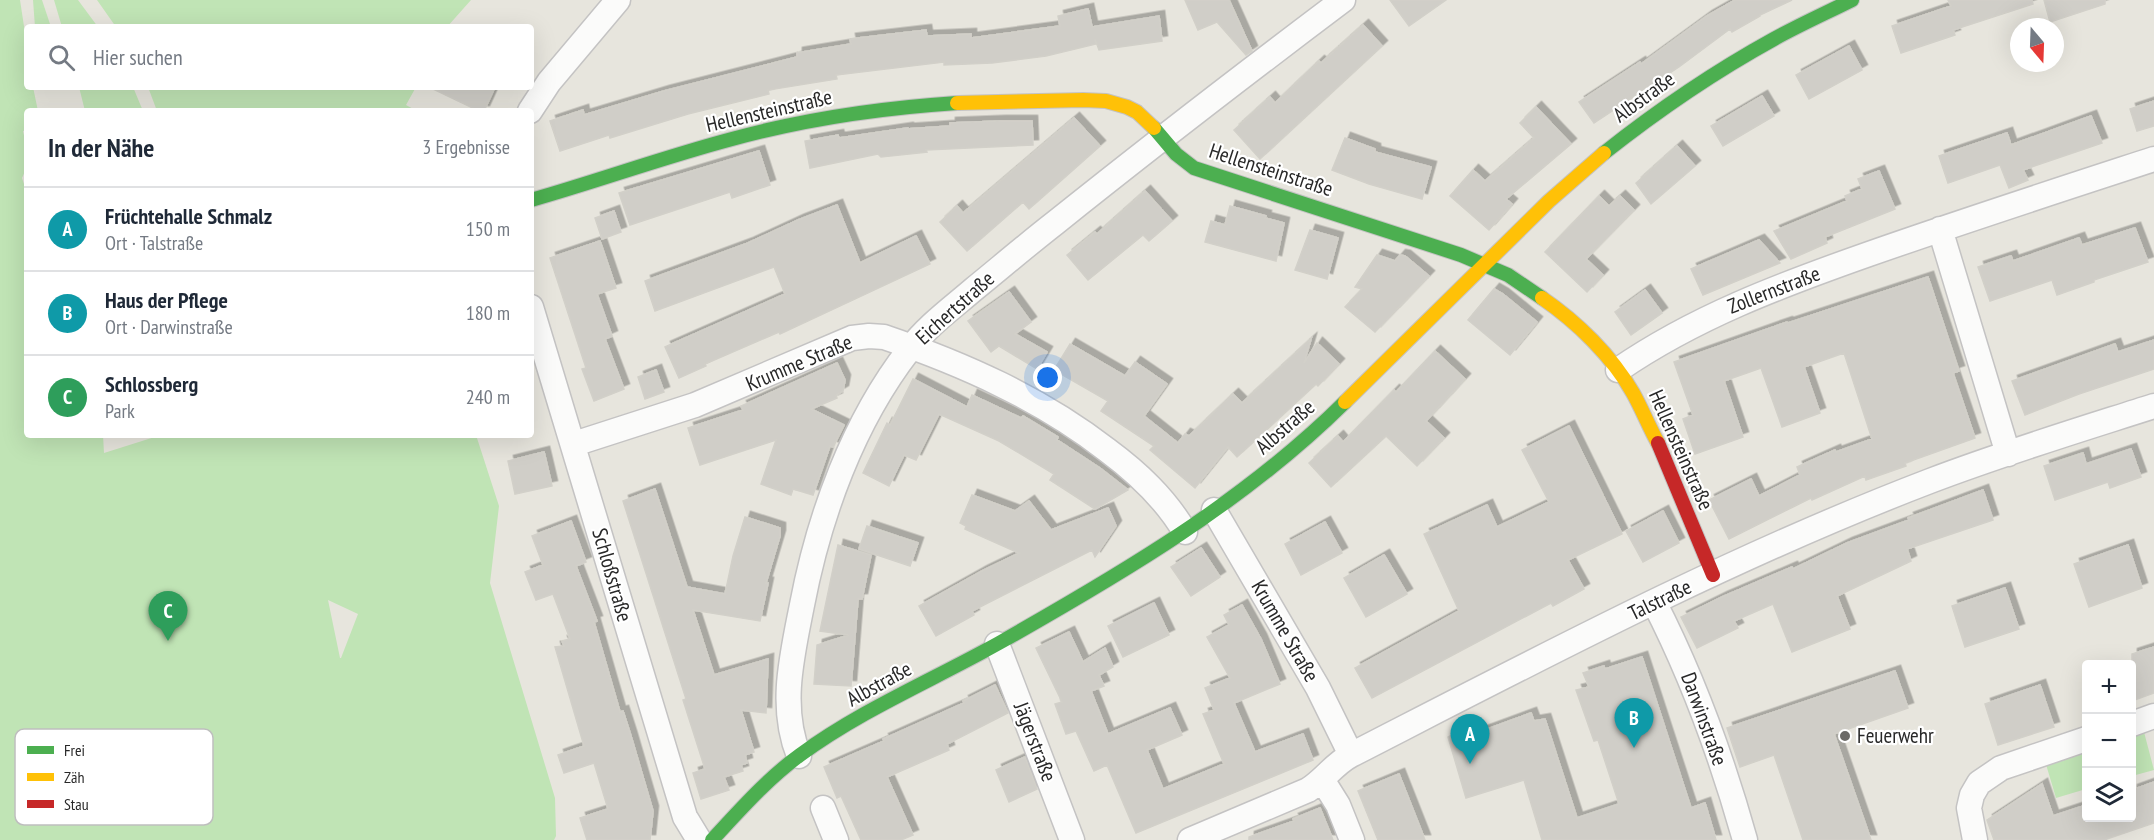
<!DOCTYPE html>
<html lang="de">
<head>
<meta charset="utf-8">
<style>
  body { margin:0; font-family:"PT Sans Narrow",sans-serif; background:#f6f6f7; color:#1f2937 }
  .controls { position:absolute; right:18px; bottom:18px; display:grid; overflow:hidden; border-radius:6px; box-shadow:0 6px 24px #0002 }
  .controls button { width:54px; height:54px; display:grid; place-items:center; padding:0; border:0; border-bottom:2px solid #e0e1e3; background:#fff; color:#1f2937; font:30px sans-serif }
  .compass { position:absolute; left:2010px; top:18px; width:54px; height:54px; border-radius:50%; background:#fff; box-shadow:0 6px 24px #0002; rotate:161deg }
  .you { position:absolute; left:1048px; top:378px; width:21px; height:21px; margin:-15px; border:4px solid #fff; border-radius:50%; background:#1a73e8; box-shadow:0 0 0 9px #1a73e833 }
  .badge { display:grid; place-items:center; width:39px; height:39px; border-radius:50%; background:#ea580c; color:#fff; font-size:20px; font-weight:700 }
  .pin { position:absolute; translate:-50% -50px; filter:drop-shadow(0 2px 3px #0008) }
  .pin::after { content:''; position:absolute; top:32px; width:21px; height:18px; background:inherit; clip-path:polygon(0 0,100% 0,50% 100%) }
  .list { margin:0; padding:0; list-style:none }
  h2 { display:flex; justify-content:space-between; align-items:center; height:78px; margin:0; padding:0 24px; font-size:26px }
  h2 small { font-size:20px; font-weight:400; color:#747a83 }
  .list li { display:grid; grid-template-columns:39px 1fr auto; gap:18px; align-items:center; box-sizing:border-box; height:84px; padding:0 24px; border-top:2px solid #e0e1e3 }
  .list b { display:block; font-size:22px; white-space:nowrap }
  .list p { margin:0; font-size:20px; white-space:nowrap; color:#747a83 }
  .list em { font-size:20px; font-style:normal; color:#747a83 }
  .icon { flex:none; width:33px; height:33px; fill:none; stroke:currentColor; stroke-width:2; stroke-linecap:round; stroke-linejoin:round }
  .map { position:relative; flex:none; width:2154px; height:840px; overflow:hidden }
  .search { position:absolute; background:#fff; box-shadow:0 6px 24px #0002; left:24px; top:24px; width:510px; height:66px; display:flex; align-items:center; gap:15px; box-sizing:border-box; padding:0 21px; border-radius:6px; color:#747a83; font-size:22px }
  .panel { position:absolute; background:#fff; box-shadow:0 6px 24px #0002; left:24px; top:108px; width:510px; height:330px; border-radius:6px }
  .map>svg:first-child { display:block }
  .green { fill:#c0e4b5; fill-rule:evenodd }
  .building { fill:#d0cec8; stroke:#d2d0c9; stroke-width:1.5; filter:url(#shadow) }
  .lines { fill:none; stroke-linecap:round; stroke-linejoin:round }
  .street-casing { stroke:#c4c3c3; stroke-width:27 }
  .fast-casing { stroke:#c4c3c3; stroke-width:16 }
  .slow-casing { stroke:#c4c3c3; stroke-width:16 }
  .jam-casing { stroke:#c4c3c3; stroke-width:16 }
  .street { stroke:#fbfbfa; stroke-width:24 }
  .fast { stroke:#4caf50; stroke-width:14 }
  .slow { stroke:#ffc107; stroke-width:14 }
  .jam { stroke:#c62828; stroke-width:14 }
  .poi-dot { fill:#6b6a67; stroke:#fff; stroke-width:2 }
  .labels { text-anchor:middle; stroke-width:4.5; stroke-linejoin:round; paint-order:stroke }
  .street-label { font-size:21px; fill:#282828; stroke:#fff }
  .poi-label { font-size:21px; fill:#282828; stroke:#fff; text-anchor:start }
  .key { fill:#fff; stroke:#bebebe; stroke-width:1.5 }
  .key-label { font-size:16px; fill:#282828 }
</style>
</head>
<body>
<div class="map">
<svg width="2154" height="840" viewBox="0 0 2154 840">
  <defs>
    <filter id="shadow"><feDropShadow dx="5.5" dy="-5.5" stdDeviation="0" flood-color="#0004"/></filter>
  </defs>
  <rect width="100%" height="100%" fill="#e7e5dd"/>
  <path class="green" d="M 0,0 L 20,0 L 27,46 L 27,87 L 33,87 L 38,111 L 27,111 L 27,130 L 23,131 C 27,148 30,163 22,178 L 27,193 L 27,435 L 103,435 L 104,453 L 161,435 L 476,435 L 499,506 L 490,583 L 555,798 L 556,836 L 554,840 L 0,840 ZM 328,600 L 358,614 L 341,658 L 340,658 Z
    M 33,0 L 42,0 L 51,27 L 35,27 Z
    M 54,0 L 78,0 L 98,27 L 62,27 Z
    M 97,0 L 471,0 L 447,27 L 116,27 Z
    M 79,87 L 133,87 L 143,111 L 85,111 Z
    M 148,87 L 416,87 L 406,105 L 417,111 L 157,111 Z
    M 2144,732 L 2154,770 L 2132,776 L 2132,736 Z
    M 2085,749 L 2086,755 L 2086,789 L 2056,798 L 2045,761 Z"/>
  <path class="building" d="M 1185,0 L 1229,0 L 1252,51 L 1246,55 L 1217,22 L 1198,30 Z
    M 1390,0 L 1446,0 L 1409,26 Z
    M 1735,0 L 1792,0 L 1760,15 L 1760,16 L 1732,32 L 1730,29 L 1679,67 L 1594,123 L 1579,102 L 1640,62 L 1641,64 L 1707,16 Z
    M 1948,0 L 2032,0 L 2033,4 L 1953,30 L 1955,35 L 1901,53 L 1892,26 L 1951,6 Z
    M 2044,0 L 2105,0 L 2105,4 L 2050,22 Z
    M 1088,9 L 1092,27 L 1159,16 L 1162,41 L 1099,50 L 1095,39 L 1096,44 L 1046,56 L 992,63 L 944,65 L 944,62 L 836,75 L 837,79 L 768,90 L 769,94 L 688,114 L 610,138 L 609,135 L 560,151 L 550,121 L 583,110 L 584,115 L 664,91 L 797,57 L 797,53 L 851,44 L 850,39 L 926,30 L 927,36 L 971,34 L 971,38 L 1060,26 L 1058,16 Z
    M 1363,25 L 1382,46 L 1260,159 L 1234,130 L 1270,97 L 1275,103 L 1319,61 L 1321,63 Z
    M 1849,46 L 1862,70 L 1809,99 L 1796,75 Z
    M 429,87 L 495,87 L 484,111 L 479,111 Z
    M 1762,96 L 1774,116 L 1723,146 L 1711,126 Z
    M 2154,101 L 2154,126 L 2137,131 L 2130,109 Z
    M 1536,107 L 1571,144 L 1506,199 L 1512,204 L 1489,230 L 1450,196 L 1473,170 L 1485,181 L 1534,138 L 1520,123 Z
    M 2091,116 L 2102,143 L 2023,170 L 2028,180 L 2009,188 L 2000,165 L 1948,183 L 1939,156 L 2007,133 L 2011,145 Z
    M 1074,118 L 1100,146 L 1029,209 L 1023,202 L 967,251 L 940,222 L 957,206 L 963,213 Z
    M 1000,121 L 1032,121 L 1033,145 L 926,150 L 927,152 L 881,157 L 878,154 L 810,168 L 805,141 L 838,135 L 839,138 L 907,128 L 906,129 L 950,126 L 950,123 Z
    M 1345,138 L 1375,149 L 1375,152 L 1431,167 L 1422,199 L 1369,184 L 1332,170 Z
    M 1677,146 L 1695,166 L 1651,204 L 1636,183 Z
    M 759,151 L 770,185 L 732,198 L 730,192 L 630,225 L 619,193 Z
    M 1879,171 L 1895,209 L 1825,237 L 1827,243 L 1791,259 L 1774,231 L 1847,201 L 1845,196 L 1862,189 L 1858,179 Z
    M 1145,191 L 1172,221 L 1149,241 L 1143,235 L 1088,280 L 1067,255 L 1095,232 L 1097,234 Z
    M 1599,196 L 1609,206 L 1620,196 L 1634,210 L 1586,259 L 1603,275 L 1587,292 L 1545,252 Z
    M 837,205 L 860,263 L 916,236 L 930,264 L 780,334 L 779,332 L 705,364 L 706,366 L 679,378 L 665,347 L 785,294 L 774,267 L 655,311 L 645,281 L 748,243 L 798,220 Z
    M 1230,206 L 1266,216 L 1265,218 L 1284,223 L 1276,261 L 1205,242 L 1211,221 L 1225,225 Z
    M 614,211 L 621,232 L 602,239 L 595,218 Z
    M 2135,228 L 2148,262 L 2094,280 L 2094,282 L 2057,295 L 2052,280 L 1990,301 L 1978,267 L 2011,256 L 2013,261 L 2079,238 L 2082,245 Z
    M 1310,230 L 1338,238 L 1327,279 L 1295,270 Z
    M 1759,240 L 1780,263 L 1703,295 L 1691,269 Z
    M 600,241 L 616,288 L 597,294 L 612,336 L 605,339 L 624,389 L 594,401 L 582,369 L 586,368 L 550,258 Z
    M 1377,255 L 1395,261 L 1400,255 L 1405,256 L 1429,276 L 1375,332 L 1345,307 L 1362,289 L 1355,287 Z
    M 1928,277 L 1959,371 L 1953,373 L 1975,438 L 1905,463 L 1906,466 L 1866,480 L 1865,476 L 1812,500 L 1811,498 L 1729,539 L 1709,500 L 1751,479 L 1759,496 L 1800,475 L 1797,467 L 1835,450 L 1836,452 L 1872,439 L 1844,353 L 1804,367 L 1820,413 L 1782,427 L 1761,368 L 1724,381 L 1743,437 L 1695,454 L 1683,419 L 1693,415 L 1674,362 L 1787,322 L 1788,323 Z
    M 1494,289 L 1503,294 L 1537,322 L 1510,355 L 1468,320 Z
    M 1645,290 L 1662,313 L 1631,335 L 1615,312 Z
    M 1009,292 L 1031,322 L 1015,334 L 1047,352 L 1037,369 L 999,346 L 991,352 L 968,321 Z
    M 1311,339 L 1304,363 L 1317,343 L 1339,364 L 1318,386 L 1316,384 L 1237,457 L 1228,447 L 1195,488 L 1150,450 L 1154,446 L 1101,411 L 1108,401 L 1054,370 L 1070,344 L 1125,376 L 1135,362 L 1167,384 L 1144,416 L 1178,443 L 1185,434 L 1189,436 L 1233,394 L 1242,403 Z
    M 2154,340 L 2154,369 L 2079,394 L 2025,415 L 2012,381 L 2115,344 L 2118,352 Z
    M 1435,351 L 1465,379 L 1426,421 L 1444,438 L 1417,466 L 1386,436 L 1331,487 L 1309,463 L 1338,436 L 1343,442 L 1394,390 L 1396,392 Z
    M 837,363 L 845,380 L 843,391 L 836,395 L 837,398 L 811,409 L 844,425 L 833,447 L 830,446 L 813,495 L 793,489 L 791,495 L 761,484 L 776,440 L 700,465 L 688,428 L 743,410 L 741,406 Z
    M 656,370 L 664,392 L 645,399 L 638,377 Z
    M 913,379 L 967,407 L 972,395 L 1021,418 L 1023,416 L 1058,437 L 1057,440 L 1100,468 L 1128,490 L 1095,509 L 1050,480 L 1054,474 L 999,441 L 939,414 L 916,460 L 904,455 L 889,486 L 863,473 L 887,423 L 890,425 Z
    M 1569,426 L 1622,534 L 1568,560 L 1584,589 L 1553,606 L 1551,603 L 1372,698 L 1355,668 L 1459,611 L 1424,534 L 1487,505 L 1497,527 L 1549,502 L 1522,450 Z
    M 2131,449 L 2141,477 L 2110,488 L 2108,482 L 2055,500 L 2044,466 L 2083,453 L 2086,464 Z
    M 544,452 L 552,486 L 515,494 L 508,461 Z
    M 655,489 L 687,587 L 725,594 L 733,556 L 745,517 L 780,528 L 780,536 L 766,583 L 768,583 L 760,621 L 693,610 L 714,675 L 768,659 L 766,713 L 741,710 L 754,752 L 745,755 L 747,763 L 741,765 L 743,771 L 724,777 L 729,790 L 701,799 L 693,773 L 705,769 L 683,700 L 686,699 L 623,501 Z
    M 1983,490 L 1993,520 L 1907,549 L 1911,561 L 1837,596 L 1850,629 L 1792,652 L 1773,604 L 1734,621 L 1738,628 L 1697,648 L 1681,617 L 1722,597 L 1792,567 L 1793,569 L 1847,543 L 1909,520 L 1908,518 Z
    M 972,495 L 1015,511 L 1029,501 L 1051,530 L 1108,508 L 1116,526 L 1095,557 L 1092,550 L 972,611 L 974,615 L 936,636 L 919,606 L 982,571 L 1019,553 L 965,529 L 966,526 L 960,523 Z
    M 1663,511 L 1679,543 L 1643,562 L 1626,531 Z
    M 571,521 L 586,562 L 576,566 L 597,621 L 594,622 L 620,712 L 623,711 L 631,736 L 653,811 L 650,840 L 587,840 L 580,818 L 608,809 L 594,763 L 564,773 L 558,755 L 584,746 L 555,647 L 564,646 L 562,641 L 570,639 L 553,594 L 536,600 L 525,572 L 543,565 L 532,536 Z
    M 1325,522 L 1342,553 L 1301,575 L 1285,544 Z
    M 867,526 L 918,543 L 910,566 L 859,549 Z
    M 838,545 L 871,555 L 862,599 L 858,599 L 851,686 L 814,684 L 817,645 L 849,635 L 820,631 Z
    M 2128,545 L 2142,588 L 2089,607 L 2074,564 Z
    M 1201,548 L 1220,577 L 1191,596 L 1171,567 Z
    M 1384,555 L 1407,594 L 1366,617 L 1344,578 Z
    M 2005,588 L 2019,629 L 1965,647 L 1952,606 Z
    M 1154,603 L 1169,635 L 1123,657 L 1108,626 Z
    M 1242,605 L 1261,639 L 1280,684 L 1234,703 L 1255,752 L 1303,734 L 1313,760 L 1136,833 L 1107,765 L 1094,771 L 1076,731 L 1066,734 L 1055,704 L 1062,702 L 1036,648 L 1069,632 L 1083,662 L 1105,648 L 1113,667 L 1099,675 L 1104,686 L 1091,691 L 1108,734 L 1170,708 L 1182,735 L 1147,750 L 1163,789 L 1224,764 L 1203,714 L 1214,710 L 1205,688 L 1230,678 L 1207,637 L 1229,625 L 1224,615 Z
    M 2154,647 L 2154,693 L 2132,701 L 2132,654 Z
    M 1642,657 L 1691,808 L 1705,803 L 1716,840 L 1542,840 L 1524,780 L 1466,798 L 1448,737 L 1471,724 L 1474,734 L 1531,713 L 1534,721 L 1545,719 L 1577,818 L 1619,804 L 1598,740 L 1594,741 L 1576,690 L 1589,687 L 1583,673 L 1604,666 L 1605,669 Z
    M 1895,671 L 1908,708 L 1834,734 L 1871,840 L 1803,840 L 1774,755 L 1740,767 L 1727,728 Z
    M 995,685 L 1008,713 L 947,744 L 949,750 L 887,777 L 913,835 L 901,840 L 861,840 L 841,796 L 837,798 L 824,767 L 884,741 L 883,739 L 964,703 L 963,701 Z
    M 2040,685 L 2054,727 L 1998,745 L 1985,704 Z
    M 1025,757 L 1037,789 L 1009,802 L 996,770 Z
    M 1399,774 L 1425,840 L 1378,840 L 1358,791 Z
    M 2154,782 L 2154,823 L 2104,840 L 1994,840 L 1987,820 L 2042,784 L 2053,816 L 2086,805 L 2086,818 L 2132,818 L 2132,790 Z
    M 1320,808 L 1333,840 L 1249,840 L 1249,837 L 1294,821 L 1293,819 Z"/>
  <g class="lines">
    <g class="street-casing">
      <path id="street" d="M 530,111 L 549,82 L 618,0
        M 1940,229 L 2008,454
        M 531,307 L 685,817 L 699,840
        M 1618,370 C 1695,317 1781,285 1869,254 C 1963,221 2059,190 2154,159
        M 574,444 L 695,405 L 852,338 L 869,336 L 884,337 C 963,364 1040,398 1107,450 C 1138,473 1165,498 1185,532
        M 1214,510 L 1318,688 L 1351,755
        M 1654,602 C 1693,678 1722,758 1745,840
        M 997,644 L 1072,840
        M 2132,724 L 2154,716
        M 799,756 C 779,707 792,656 802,605 C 819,516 853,422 909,350 C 927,326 952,308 974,289 C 1001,267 1028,244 1055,223 C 1150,147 1246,73 1343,0
        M 1323,781 L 1338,805 L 1352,840
        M 823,808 L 836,840
        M 1190,840 L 1308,790 C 1324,780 1334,764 1351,755 C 1540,658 1731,557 1930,481 C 2003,453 2079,430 2154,406
        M 1975,840 L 1969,808 L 1972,795 L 1979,783 L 2001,768 L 2086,739"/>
    </g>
    <g class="fast-casing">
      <path id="fast" d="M 1154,128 L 1176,154 L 1194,168 L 1461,255 L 1508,275 L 1542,298
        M 1604,153 C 1657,111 1714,72 1774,39 C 1799,25 1826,13 1852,0
        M 531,200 C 598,181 664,157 732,139 C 805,119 881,108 957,103
        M 712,840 C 740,810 767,779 800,755 C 861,710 933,680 999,643 C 1121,574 1244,502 1345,402"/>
    </g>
    <g class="slow-casing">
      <path id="slow" d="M 957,103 L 1083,100 L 1106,101 L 1127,107 L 1137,112 L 1154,128
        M 1542,298 C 1577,322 1612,356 1633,393 C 1642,409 1649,427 1658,443
        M 1345,402 L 1549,201 L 1604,153"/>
    </g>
    <g class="jam-casing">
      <path id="jam" d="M 1658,443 L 1713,575"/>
    </g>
    <use href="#street" class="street"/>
    <use href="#fast" class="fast"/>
    <use href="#slow" class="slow"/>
    <use href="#jam" class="jam"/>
  </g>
  <circle class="poi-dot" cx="1845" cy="736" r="6"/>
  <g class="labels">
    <g class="street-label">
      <text transform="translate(1644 97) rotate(-36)" y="7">Albstraße</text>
      <text transform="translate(769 111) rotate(-13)" y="7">Hellensteinstraße</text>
      <text transform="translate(1271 170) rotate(18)" y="7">Hellensteinstraße</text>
      <text transform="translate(1774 290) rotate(-21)" y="7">Zollernstraße</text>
      <text transform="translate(955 308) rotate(-42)" y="7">Eichertstraße</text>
      <text transform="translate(799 363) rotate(-23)" y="7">Krumme Straße</text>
      <text transform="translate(1285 427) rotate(-41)" y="7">Albstraße</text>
      <text transform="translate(1681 450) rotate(66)" y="7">Hellensteinstraße</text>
      <text transform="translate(612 575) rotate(74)" y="7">Schloßstraße</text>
      <text transform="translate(1660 600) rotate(-26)" y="7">Talstraße</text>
      <text transform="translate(1285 631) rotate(60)" y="7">Krumme Straße</text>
      <text transform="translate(879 684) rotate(-29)" y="7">Albstraße</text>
      <text transform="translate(1704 719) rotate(70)" y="7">Darwinstraße</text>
      <text transform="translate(1035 742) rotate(69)" y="7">Jägerstraße</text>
    </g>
    <g class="poi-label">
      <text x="1857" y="743">Feuerwehr</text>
    </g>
  </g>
  <rect x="15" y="729" width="198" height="96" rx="9" class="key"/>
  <rect x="27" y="746" width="27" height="8" fill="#4caf50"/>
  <rect x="27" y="773" width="27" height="8" fill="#ffc107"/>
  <rect x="27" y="800" width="27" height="8" fill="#c62828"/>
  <g class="key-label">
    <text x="64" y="756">Frei</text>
    <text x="64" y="783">Zäh</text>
    <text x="64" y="810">Stau</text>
  </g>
</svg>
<div class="controls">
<button>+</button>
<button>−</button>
<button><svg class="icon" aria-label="layers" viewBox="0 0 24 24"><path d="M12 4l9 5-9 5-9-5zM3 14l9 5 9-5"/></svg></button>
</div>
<svg class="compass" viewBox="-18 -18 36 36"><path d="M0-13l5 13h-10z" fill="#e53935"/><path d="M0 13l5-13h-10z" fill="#747a83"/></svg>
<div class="you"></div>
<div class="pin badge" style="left:1470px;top:764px;background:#0f9aa8">A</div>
<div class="pin badge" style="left:1634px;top:748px;background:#0f9aa8">B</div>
<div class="pin badge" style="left:168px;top:641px;background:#2e9e5b">C</div>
<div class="search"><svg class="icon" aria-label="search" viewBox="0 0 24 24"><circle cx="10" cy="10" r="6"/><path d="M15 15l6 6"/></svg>Hier suchen</div>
<section class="panel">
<h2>In der Nähe<small>3 Ergebnisse</small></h2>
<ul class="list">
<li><span class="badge" style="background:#0f9aa8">A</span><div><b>Früchtehalle Schmalz</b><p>Ort · Talstraße</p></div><em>150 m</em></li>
<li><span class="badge" style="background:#0f9aa8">B</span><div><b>Haus der Pflege</b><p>Ort · Darwinstraße</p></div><em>180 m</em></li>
<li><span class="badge" style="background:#2e9e5b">C</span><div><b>Schlossberg</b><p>Park</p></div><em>240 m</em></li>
</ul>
</section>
</div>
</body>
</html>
